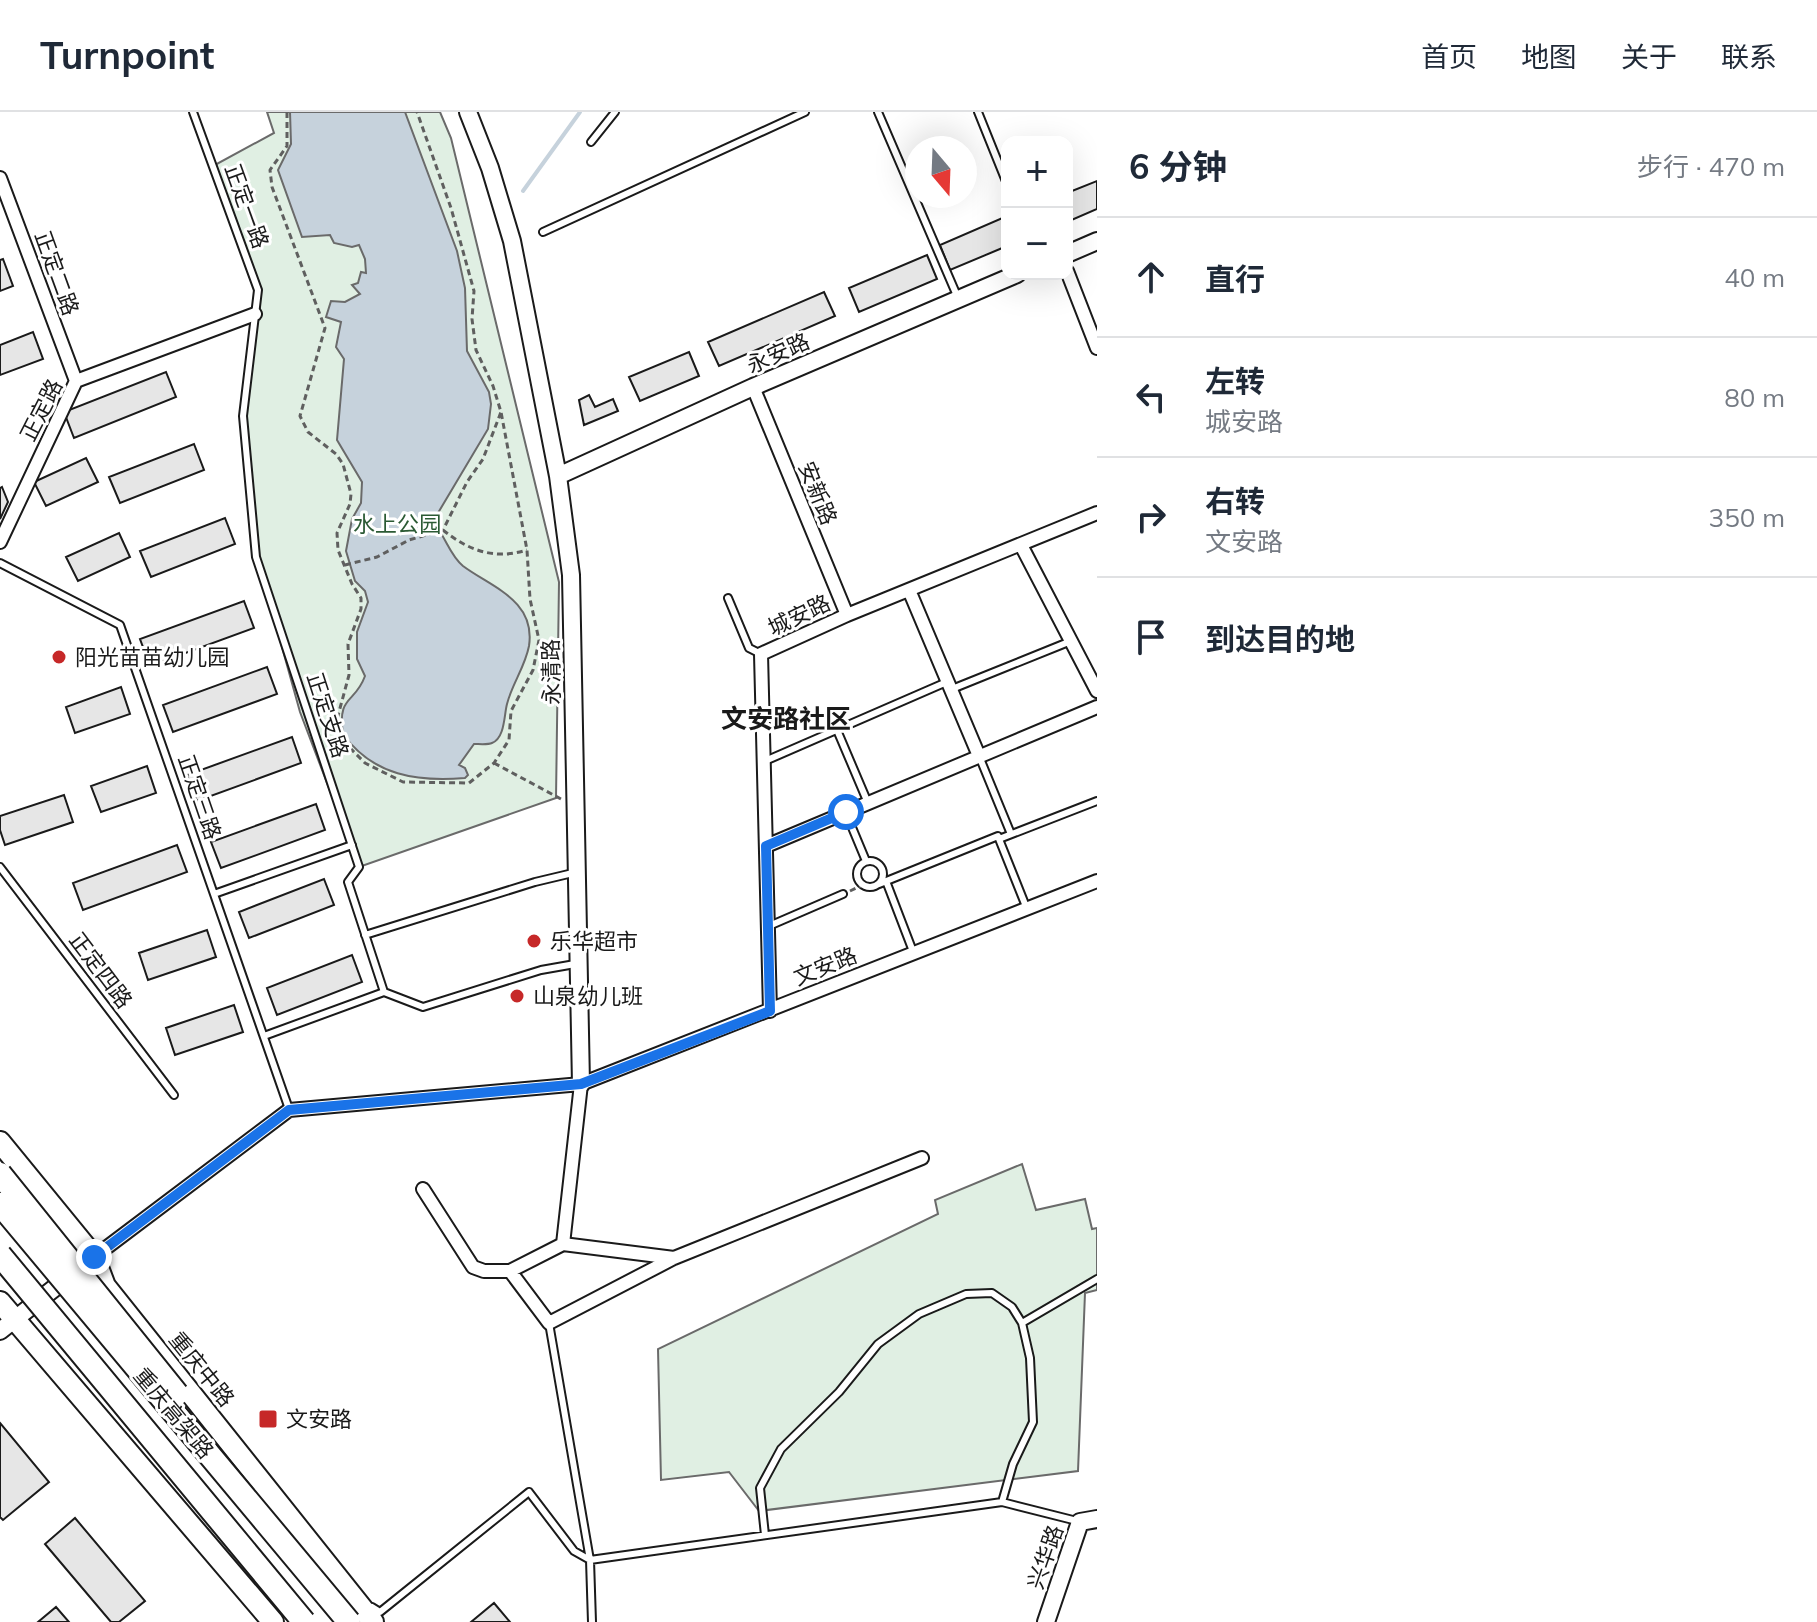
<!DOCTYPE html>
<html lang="zh">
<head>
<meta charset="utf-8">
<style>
  body { margin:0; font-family:Mulish,"Noto Sans SC",sans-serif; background:#f6f6f7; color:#1f2937 }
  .controls { position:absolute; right:24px; top:24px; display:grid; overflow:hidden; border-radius:16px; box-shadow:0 8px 32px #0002 }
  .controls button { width:72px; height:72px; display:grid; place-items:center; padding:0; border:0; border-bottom:2px solid #e0e1e3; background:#fff; color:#1f2937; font:40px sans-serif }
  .compass { position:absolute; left:905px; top:24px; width:72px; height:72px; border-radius:50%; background:#fff; box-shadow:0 8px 32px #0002; rotate:161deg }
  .stop { position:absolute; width:24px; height:24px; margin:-18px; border:6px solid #1a73e8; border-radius:50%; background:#fff }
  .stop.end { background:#1a73e8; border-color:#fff; box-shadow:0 2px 8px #0008 }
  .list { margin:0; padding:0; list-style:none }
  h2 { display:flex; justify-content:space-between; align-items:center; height:104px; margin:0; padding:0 32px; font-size:34px }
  h2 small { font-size:26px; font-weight:400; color:#747a83 }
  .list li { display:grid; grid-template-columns:52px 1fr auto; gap:24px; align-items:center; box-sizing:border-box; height:120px; padding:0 32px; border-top:2px solid #e0e1e3 }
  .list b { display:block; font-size:30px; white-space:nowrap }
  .list p { margin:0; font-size:26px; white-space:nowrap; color:#747a83 }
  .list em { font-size:26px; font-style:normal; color:#747a83 }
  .icon { flex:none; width:44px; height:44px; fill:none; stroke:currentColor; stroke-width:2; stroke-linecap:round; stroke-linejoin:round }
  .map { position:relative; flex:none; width:1097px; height:1510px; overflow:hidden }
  header { display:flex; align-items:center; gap:48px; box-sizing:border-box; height:112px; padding:0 40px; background:#fff; border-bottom:2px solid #e0e1e3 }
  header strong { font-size:38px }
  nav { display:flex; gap:44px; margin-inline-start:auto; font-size:28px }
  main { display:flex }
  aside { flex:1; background:#fff }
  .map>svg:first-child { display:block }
  .green { fill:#e0efe3; stroke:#6a6a6a; stroke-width:2 }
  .water { fill:#c6d2dc; stroke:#6a6a6a; stroke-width:2 }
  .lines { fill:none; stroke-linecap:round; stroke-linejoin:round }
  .stream { stroke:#c6d2dc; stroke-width:4 }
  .building { fill:#e6e6e6; stroke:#1a1a1a; stroke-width:2 }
  .service-casing { stroke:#1a1a1a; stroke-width:10 }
  .minor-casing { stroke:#1a1a1a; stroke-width:16 }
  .tertiary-casing { stroke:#1a1a1a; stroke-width:20 }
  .primary-casing { stroke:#1a1a1a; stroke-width:24 }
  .path { stroke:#5f5f5f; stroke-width:3; stroke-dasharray:6 4; stroke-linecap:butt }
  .service { stroke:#fff; stroke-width:6 }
  .minor { stroke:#fff; stroke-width:12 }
  .tertiary { stroke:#fff; stroke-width:16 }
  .primary { stroke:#fff; stroke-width:20 }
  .trunk-bridge-casing { stroke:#1a1a1a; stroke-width:26; stroke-linecap:butt }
  .trunk-bridge { stroke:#fff; stroke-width:22 }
  .route { stroke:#1a73e8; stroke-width:10 }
  .poi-dot { fill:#c62828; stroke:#fff; stroke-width:3 }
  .labels { text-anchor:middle; stroke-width:6; stroke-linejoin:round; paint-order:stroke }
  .street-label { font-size:22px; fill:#1a1a1a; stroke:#fff }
  .park-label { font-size:22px; fill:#2b5a34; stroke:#fff }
  .poi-label { font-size:22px; fill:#1a1a1a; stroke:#fff; text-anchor:start }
  .quarter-label { font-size:26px; font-weight:bold; fill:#1a1a1a; stroke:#fff }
</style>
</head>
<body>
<header>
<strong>Turnpoint</strong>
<nav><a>首页</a><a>地图</a><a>关于</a><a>联系</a></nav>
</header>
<main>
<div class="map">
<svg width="1097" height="1510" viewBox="0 0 1097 1510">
  <rect width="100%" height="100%" fill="#fff"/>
  <path class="green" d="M 267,0 L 440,0 L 451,26 L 559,470 L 556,686 L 359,755 L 300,600 L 255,438 L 243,304 L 258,178 L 213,54 L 274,21 Z
    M 1022,1052 L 1036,1098 L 1085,1087 L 1092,1117 L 1097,1116 L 1097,1178 L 1085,1181 L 1078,1359 L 759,1399 L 729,1360 L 661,1368 L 658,1237 L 938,1102 L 935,1088 Z"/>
  <path class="water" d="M 290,0 L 405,0 L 457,139 L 465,176 L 467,239 L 489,280 L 491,292 L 488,317 L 435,406 L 436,422 L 442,423 C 448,433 453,446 463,454 C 491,475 536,488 529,534 C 525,555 512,572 507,592 C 504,603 505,626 492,631 C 488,633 479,632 474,632 L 459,653 L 465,656 L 468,663 L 465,666 C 418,670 373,664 343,622 C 337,583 355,592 365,564 L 357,547 L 357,520 L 368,490 L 365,479 L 355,469 L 346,439 L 352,407 L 361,391 L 362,370 L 337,328 L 344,247 L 336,235 L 341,210 L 326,205 L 331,189 L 345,190 L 360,182 L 352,173 L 358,171 L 361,160 L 366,161 L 365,147 L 359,133 L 352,135 L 334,131 L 330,123 L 302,125 L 278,58 L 291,32 Z"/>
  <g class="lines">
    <path class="stream" d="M 523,79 L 580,0"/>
  </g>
  <path class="building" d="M 1097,69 L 1097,97 L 1067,110 L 1067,81 Z
    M 1007,104 L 1007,134 L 950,158 L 940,133 Z
    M 927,143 L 937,167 L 859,200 L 849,176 Z
    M 3,147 L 13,174 L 0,179 L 0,148 Z
    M 824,180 L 835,204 L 719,254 L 708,230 Z
    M 33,220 L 43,247 L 0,263 L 0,233 Z
    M 689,240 L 699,264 L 640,289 L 629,265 Z
    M 166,260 L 176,285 L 74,326 L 64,300 Z
    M 589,283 L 595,295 L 613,287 L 618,299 L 584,313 L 579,288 Z
    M 194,332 L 204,358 L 120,391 L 109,365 Z
    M 86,346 L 98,370 L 46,394 L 34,370 Z
    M 2,375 L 8,390 L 0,407 L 0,376 Z
    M 225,406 L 235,432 L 151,465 L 140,439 Z
    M 119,421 L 130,445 L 78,469 L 66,445 Z
    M 244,489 L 254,516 L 150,554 L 140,527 Z
    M 267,555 L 277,582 L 173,620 L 163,593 Z
    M 121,575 L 130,602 L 75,621 L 66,595 Z
    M 292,625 L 301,651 L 197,689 L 187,663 Z
    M 147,654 L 156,681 L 101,700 L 91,674 Z
    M 64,683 L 73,710 L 5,733 L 0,718 L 0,704 Z
    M 316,692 L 325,718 L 221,756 L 211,730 Z
    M 177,733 L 187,760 L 83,798 L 73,771 Z
    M 324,767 L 334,793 L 249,826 L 239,800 Z
    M 207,818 L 216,845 L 148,868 L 139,841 Z
    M 352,843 L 362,870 L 277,903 L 267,876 Z
    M 234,893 L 243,920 L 175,943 L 166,916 Z
    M 0,1311 L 49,1370 L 3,1408 L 0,1405 Z
    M 0,1311 L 49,1370 L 3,1408 L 0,1405 Z
    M 75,1406 L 145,1489 L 119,1510 L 111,1510 L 45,1432 Z
    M 494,1491 L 510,1510 L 471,1510 Z
    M 56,1495 L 69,1510 L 38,1510 Z"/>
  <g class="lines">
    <g class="service-casing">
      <path id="service" d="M 193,0 L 258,178 L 243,304 L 256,445 L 359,755 L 348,770 L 384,880 L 264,924
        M 878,0 L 958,186
        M 978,0 L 1007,72
        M 591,30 L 615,0
        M 543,120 L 805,0
        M 0,451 L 120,513 L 289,997
        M 728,486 L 749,536 L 761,542
        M 952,577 L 1071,529
        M 837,618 L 868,691
        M 979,644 L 1011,722
        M 765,649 L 949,569
        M 846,701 L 866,749
        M 999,727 L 1027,797
        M857 762a13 13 0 1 1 26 0a13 13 0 1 1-26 0Z
        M 0,755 L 174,983
        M 886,769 L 914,842
        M 879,772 L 998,724 L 999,727 L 1097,689
        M 214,782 L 352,733
        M 769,814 L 843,782
        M 365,823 L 535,770 L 577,760
        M 384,880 L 423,895 L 541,858 L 575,852
        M 549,1211 L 590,1448 L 592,1510
        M 1022,1211 L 1097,1167
        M 765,1423 L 760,1376 L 781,1337 L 839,1280 L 878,1232 L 919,1202 L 966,1182 L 992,1181 L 1012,1195 L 1022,1211 L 1030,1246 L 1033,1310 L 1013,1352 L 1002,1390
        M 372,1495 L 380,1500 L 529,1380 L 574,1439 L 590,1448 L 1002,1390 L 1077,1409"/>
    </g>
    <g class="minor-casing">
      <path id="minor" d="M 0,66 L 76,269
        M 1067,159 L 1097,236
        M 753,275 L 847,503
        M 0,430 L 76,269 L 255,202
        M 1021,433 L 1097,579
        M 909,478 L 979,644
        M 766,734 L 1097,595
        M 770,899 L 761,542 L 847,503 L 1097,401
        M 423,1077 L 473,1155 L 484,1159 L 510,1159
        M 563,1132 L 581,972
        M 94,1145 L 289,998 L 581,972 L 1097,769
        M 674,1146 L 563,1132 L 510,1159 L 549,1211 L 674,1146 L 922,1046"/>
    </g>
    <g class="tertiary-casing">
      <path id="tertiary" d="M 468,0 L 490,56 L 512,129 L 558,364 L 571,463 L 581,972
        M 1067,142 L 1097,129
        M 558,364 L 753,275 L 1017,162
        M 0,1219 L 71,1163
        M 1046,1510 L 1080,1410 L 1097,1407"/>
    </g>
    <g class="primary-casing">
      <path id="primary" d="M 0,1030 L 94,1145 L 105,1174 L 373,1510
        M 0,1190 L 273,1510"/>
    </g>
    <path class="path" d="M 287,0 L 287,34 L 270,58 L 272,75 L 325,216 L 300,304 L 308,320 L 336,342 L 343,352 L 351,382 L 350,392 L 337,421 L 338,438 L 352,472 L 361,486 L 361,497 L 348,532 L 349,563 L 336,611 L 341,627 L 365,651 L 403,670 L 469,671 L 494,651 L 509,628 L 511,599 L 533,558 L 539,528 L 530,487 L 527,438 L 501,300 L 493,274 L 476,238 L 472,207 L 474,179 L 451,96 L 417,0
      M 443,418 C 469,439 495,448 527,438
      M 345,453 L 377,445 L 409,428 L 443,418 L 467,370 L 483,347 L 501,300
      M 494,651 L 561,687
      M 850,779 L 863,773"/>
    <use href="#service" class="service"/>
    <use href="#minor" class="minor"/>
    <use href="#tertiary" class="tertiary"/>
    <use href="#primary" class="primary"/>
    <g class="trunk-bridge-casing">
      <path id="trunk-bridge" d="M 0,1062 L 177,1282
        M 0,1092 L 349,1510
        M 0,1143 L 304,1510"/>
    </g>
    <use href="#trunk-bridge" class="trunk-bridge"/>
  </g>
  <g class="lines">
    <path class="route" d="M 94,1145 L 289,998 L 581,972 L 770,899 L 766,734 L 846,700"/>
  </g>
  <g class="poi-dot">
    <circle cx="59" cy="545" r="8"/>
    <circle cx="534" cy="829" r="8"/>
    <circle cx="517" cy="884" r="8"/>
    <rect x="258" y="1297" width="20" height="20" rx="4"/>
  </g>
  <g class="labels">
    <g class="street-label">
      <text transform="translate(247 94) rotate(70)" y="8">正定一路</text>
      <text transform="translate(57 161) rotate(70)" y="8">正定二路</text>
      <text transform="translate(778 241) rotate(-24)" y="8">永安路</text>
      <text transform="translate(41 298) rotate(-63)" y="8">正定路</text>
      <text transform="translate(818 381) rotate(68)" y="8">安新路</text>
      <text transform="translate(799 503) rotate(-25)" y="8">城安路</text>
      <text transform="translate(551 560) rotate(-91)" y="8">永清路</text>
      <text transform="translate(328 603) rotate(72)" y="8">正定支路</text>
      <text transform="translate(200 685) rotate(71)" y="8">正定三路</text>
      <text transform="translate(825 854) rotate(-22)" y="8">文安路</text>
      <text transform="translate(101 858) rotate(53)" y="8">正定四路</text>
      <text transform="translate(202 1257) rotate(51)" y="8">重庆中路</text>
      <text transform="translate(174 1301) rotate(50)" y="8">重庆高架路</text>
      <text transform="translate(1045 1445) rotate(-71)" y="8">兴华路</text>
    </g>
    <g class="park-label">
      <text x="397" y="420">水上公园</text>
    </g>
    <g class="poi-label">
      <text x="75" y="553">阳光苗苗幼儿园</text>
      <text x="550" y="837">乐华超市</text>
      <text x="533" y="892">山泉幼儿班</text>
      <text x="286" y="1315">文安路</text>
    </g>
    <g class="quarter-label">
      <text x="786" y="616">文安路社区</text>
    </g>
  </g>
</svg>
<div class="controls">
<button>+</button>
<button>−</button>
</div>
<svg class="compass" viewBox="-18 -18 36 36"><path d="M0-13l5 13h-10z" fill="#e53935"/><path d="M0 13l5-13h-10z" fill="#747a83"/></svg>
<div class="stop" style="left:846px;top:700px"></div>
<div class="stop end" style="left:94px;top:1145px"></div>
</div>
<aside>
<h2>6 分钟<small>步行 · 470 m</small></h2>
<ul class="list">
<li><svg class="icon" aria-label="ahead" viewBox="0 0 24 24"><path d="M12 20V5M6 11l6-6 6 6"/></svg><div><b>直行</b></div><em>40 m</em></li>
<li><svg class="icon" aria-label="left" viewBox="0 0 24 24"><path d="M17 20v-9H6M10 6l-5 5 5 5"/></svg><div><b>左转</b><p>城安路</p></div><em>80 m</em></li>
<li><svg class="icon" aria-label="right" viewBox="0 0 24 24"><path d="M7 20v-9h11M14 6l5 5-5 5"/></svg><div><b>右转</b><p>文安路</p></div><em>350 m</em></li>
<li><svg class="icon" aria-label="arrive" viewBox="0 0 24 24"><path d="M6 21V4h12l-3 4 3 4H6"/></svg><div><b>到达目的地</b></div></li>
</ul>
</aside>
</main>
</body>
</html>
